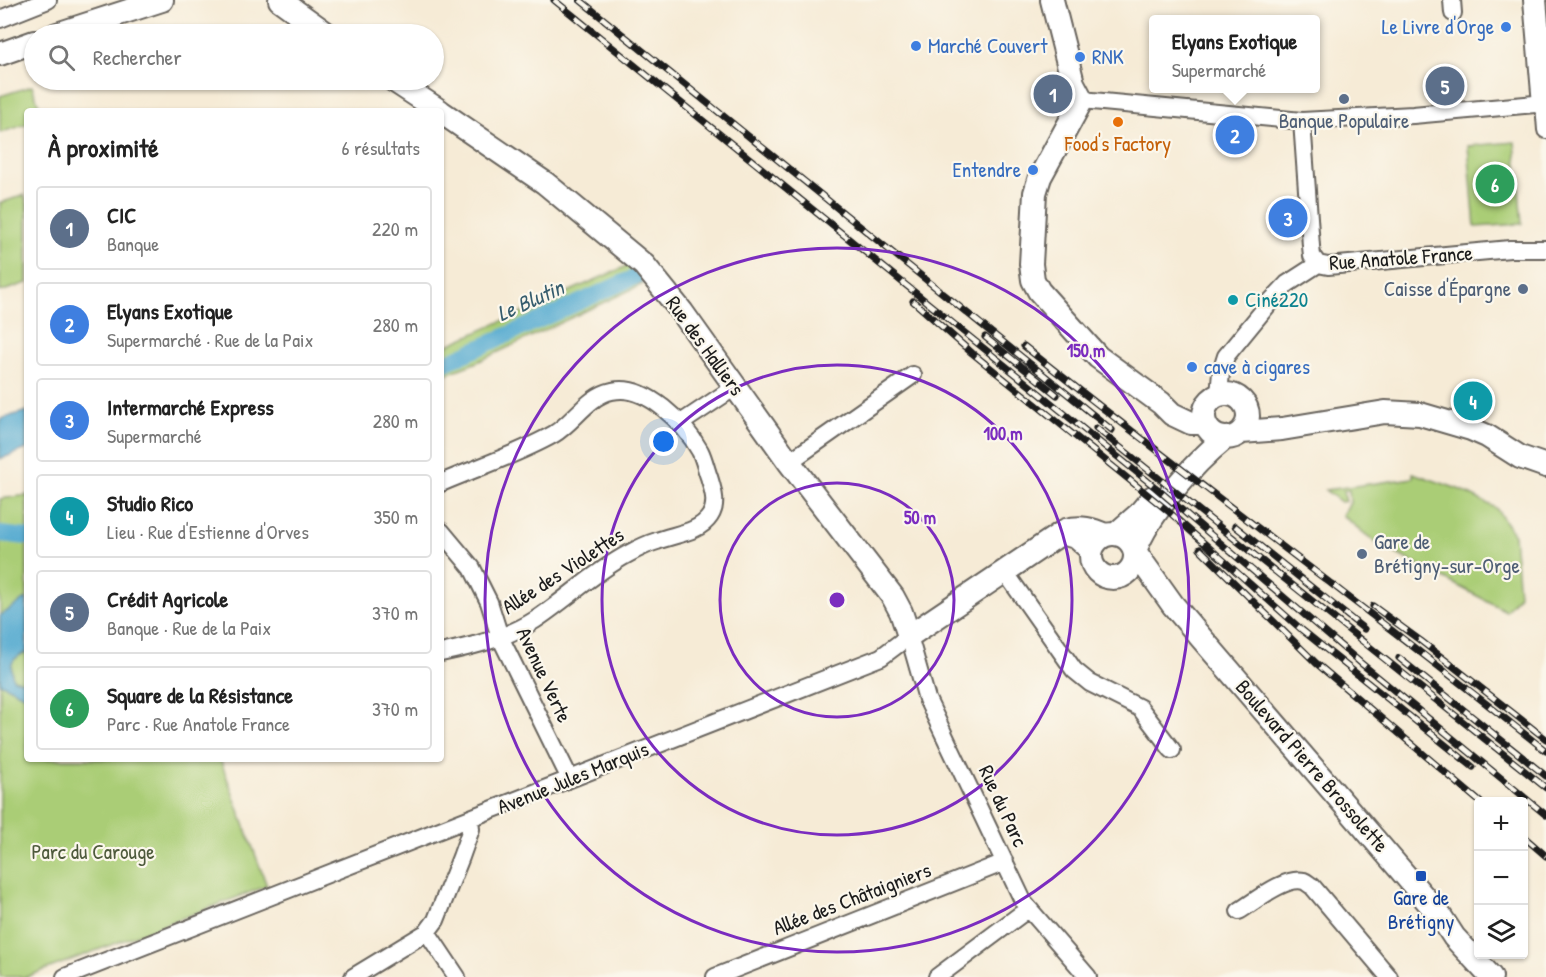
<!DOCTYPE html>
<html lang="fr">
<head>
<meta charset="utf-8">
<style>
  body { margin:0; font-family:"Patrick Hand",sans-serif; background:#f6f6f6; color:#222 }
  .controls { position:absolute; right:18px; bottom:18px; display:grid; overflow:hidden; border-radius:6px; box-shadow:0 2px 4px #0004 }
  .controls button { width:54px; height:54px; display:grid; place-items:center; padding:0; border:0; border-bottom:2px solid #e0e0e0; background:#fff; color:#222; font:30px sans-serif }
  .you { position:absolute; left:664px; top:442px; width:21px; height:21px; margin:-15px; border:4px solid #fff; border-radius:50%; background:#1a73e8; box-shadow:0 0 0 9px #1a73e833 }
  .badge { display:grid; place-items:center; width:39px; height:39px; border-radius:50%; background:#1f6fb2; color:#fff; font-size:20px; font-weight:700 }
  .pin { position:absolute; translate:-50% -50%; border:3px solid #fff; box-shadow:0 2px 6px #0006 }
  .popup { position:absolute; left:1149px; top:15px; width:171px; height:78px; box-sizing:border-box; display:grid; place-content:center; border-radius:6px; background:#fff; filter:drop-shadow(0 2px 4px #0005); font-size:20px; white-space:nowrap; color:#767676 }
  .popup b { font-size:22px; color:#222 }
  .popup::after { content:''; position:absolute; left:50%; top:100%; margin-left:-12px; border:12px solid transparent; border-top-color:#fff }
  .list { margin:0; padding:0; list-style:none }
  h2 { display:flex; justify-content:space-between; align-items:center; height:78px; margin:0; padding:0 24px; font-size:26px }
  h2 small { font-size:20px; font-weight:400; color:#767676 }
  .list li { display:grid; grid-template-columns:39px 1fr auto; gap:18px; align-items:center; box-sizing:border-box; height:84px; margin:0 12px 12px; padding:0 12px; border:2px solid #e0e0e0; border-radius:6px }
  .list b { display:block; font-size:22px; white-space:nowrap }
  .list p { margin:0; font-size:20px; white-space:nowrap; color:#767676 }
  .list em { font-size:20px; font-style:normal; color:#767676 }
  .icon { flex:none; width:33px; height:33px; fill:none; stroke:currentColor; stroke-width:2; stroke-linecap:round; stroke-linejoin:round }
  .map { position:relative; flex:none; width:1546px; height:977px; overflow:hidden }
  .search { position:absolute; background:#fff; box-shadow:0 2px 4px #0004; left:24px; top:24px; width:420px; height:66px; display:flex; align-items:center; gap:15px; box-sizing:border-box; padding:0 21px; border-radius:33px; color:#767676; font-size:22px }
  .panel { position:absolute; background:#fff; box-shadow:0 2px 4px #0004; left:24px; top:108px; width:420px; height:654px; border-radius:6px }
  .map>svg:first-child { display:block }
  .green { fill:#aacd76; stroke:#637449; stroke-width:1.5 }
  .water { fill:#54aad0; stroke:#386376; stroke-width:1.5 }
  .lines { fill:none; stroke-linecap:round; stroke-linejoin:round }
  .canal { stroke:#54aad0; stroke-width:16 }
  .street-casing { stroke:#68645d; stroke-width:20 }
  .secondary-casing { stroke:#68645d; stroke-width:26 }
  .street { stroke:#fff; stroke-width:16 }
  .secondary { stroke:#fff; stroke-width:22 }
  .rail-casing { stroke:#1c1c1c; stroke-width:7 }
  .rail { stroke:#fbf7ec; stroke-width:4.5; stroke-dasharray:14; stroke-linecap:butt }
  .ring { fill:none; stroke:#7b2cbf; stroke-width:3 }
  .shop-dot { fill:#3f7fe0; stroke:#fbf7ec; stroke-width:2 }
  .service-dot { fill:#5c6f8a; stroke:#fbf7ec; stroke-width:2 }
  .food-dot { fill:#e8710a; stroke:#fbf7ec; stroke-width:2 }
  .culture-dot { fill:#0f9aa8; stroke:#fbf7ec; stroke-width:2 }
  .transit-dot { fill:#1a4fb4; stroke:#fbf7ec; stroke-width:2 }
  .labels { text-anchor:middle; stroke-width:4.5; stroke-linejoin:round; paint-order:stroke }
  .shop-label { font-size:21px; fill:#366cbe; stroke:#fbf7ec; text-anchor:start }
  .service-label { font-size:21px; fill:#4e5e75; stroke:#fbf7ec }
  .food-label { font-size:21px; fill:#c56008; stroke:#fbf7ec }
  .street-label { font-size:21px; fill:#1c1c1c; stroke:#fbf7ec }
  .culture-label { font-size:21px; fill:#0d838f; stroke:#fbf7ec; text-anchor:start }
  .park-label { font-size:21px; fill:#4e5a3c; stroke:#fbf7ec }
  .transit-label { font-size:21px; fill:#164399; stroke:#fbf7ec }
  .water-label { font-size:22px; font-style:italic; fill:#355c6d; stroke:#fbf7ec }
  .centre { fill:#7b2cbf; stroke:#fbf7ec; stroke-width:3 }
  .ring-label { font-size:18px; text-anchor:middle; font-weight:bold; fill:#7b2cbf; stroke:#fbf7ec; stroke-width:4.5; stroke-linejoin:round; paint-order:stroke }
</style>
</head>
<body>
<div class="map">
<svg width="1546" height="977" viewBox="0 0 1546 977">
  <rect width="100%" height="100%" fill="#fbf7ec"/>
  <filter id="ink" filterUnits="userSpaceOnUse"><feTurbulence type="fractalNoise" baseFrequency=".0167" numOctaves="2"/><feDisplacementMap in="SourceGraphic" scale="12" xChannelSelector="R" yChannelSelector="G"/><feConvolveMatrix kernelMatrix="1 2 1 2 8 2 1 2 1" color-interpolation-filters="sRGB"/></filter>
  <filter id="wash" filterUnits="userSpaceOnUse"><feTurbulence type="fractalNoise" baseFrequency=".008" numOctaves="4" result="noise"/><feDisplacementMap in="SourceGraphic" scale="24" xChannelSelector="R" yChannelSelector="G"/><feGaussianBlur stdDeviation="1.35" result="paint"/><feColorMatrix in="noise" values="0 0 0 0 0 0 0 0 0 0 0 0 0 0 0 0 0 1.4 0 .05"/><feComposite in="paint" operator="in"/></filter>
  <g filter="url(#wash)">
    <rect width="100%" height="100%" fill="#f6ebd6"/>
    <path class="green" d="M 32,86 L 41,111 L 27,111 L 27,124 L 0,133 L 0,96 Z
      M 1515,142 L 1522,224 L 1475,227 L 1468,146 Z
      M 24,195 L 27,204 L 27,283 L 0,292 L 0,203 Z
      M 629,265 L 643,284 L 475,363 L 441,376 L 441,348 Z
      M 1413,473 L 1461,490 L 1496,508 L 1514,535 L 1519,595 L 1506,611 L 1376,543 L 1342,515 L 1350,503 L 1349,490 L 1343,491 L 1346,501 L 1341,502 L 1325,490 L 1413,478 Z
      M 27,495 L 27,759 L 220,759 L 267,886 L 26,977 L 0,977 L 0,499 Z"/>
    <path class="water" d="M 27,411 L 27,449 L 0,459 L 0,419 Z
      M 25,599 L 27,599 L 27,652 C 12,658 9,663 13,679 L 27,682 L 27,697 L 0,683 L 0,616 Z"/>
    <g class="lines">
      <path class="canal" d="M 441,365 L 637,276
        M 0,534 L 27,537"/>
    </g>
  </g>
  <g filter="url(#ink)">
    <g class="lines">
      <g class="street-casing">
        <path id="street" d="M 1452,0 L 1453,13
          M 0,19 L 48,0
          M 1082,100 L 1302,121 L 1413,115 L 1546,103
          M 1544,104 L 1546,130
          M 1302,121 L 1311,246 L 1312,256 L 1318,264
          M 1219,395 L 1221,372 L 1226,356 L 1271,301 L 1287,284 L 1318,264 L 1328,266 L 1510,249 L 1546,249
          M 681,423 L 735,387
          M 789,462 L 913,375
          M 441,483 C 478,467 519,454 554,434 C 574,422 588,396 612,391 C 646,383 685,424 700,451 C 704,459 706,469 709,477 C 713,490 718,504 710,516 C 699,533 674,534 657,541 C 647,544 637,549 628,554 C 594,572 567,599 535,620 C 507,638 473,646 441,653
          M 441,531 L 472,568 L 489,602 L 500,637 L 570,779
          M 1058,535 L 1075,540 L 1091,554
          M 1005,572 L 1074,670 L 1090,683 L 1140,708 L 1172,750
          M 1239,911 C 1254,902 1285,876 1304,881 C 1307,882 1309,885 1312,886 L 1389,977
          M 427,932 L 457,977
          M 65,977 L 881,657 L 909,636 L 927,699 L 1024,903 L 1088,977
          M 353,977 L 427,932 L 436,920 L 461,857 L 471,829 L 470,819
          M 715,977 L 1005,862
          M 937,977 L 1028,909"/>
      </g>
      <g class="secondary-casing">
        <path id="secondary" d="M 280,0 L 327,34
          M 1052,0 L 1073,83 L 1082,100 L 1040,177 L 1035,193 L 1031,264 L 1033,280 L 1039,291 L 1098,357 L 1161,403 L 1172,414 L 1191,423 L 1205,423
          M 1535,0 L 1544,104
          M 57,34 L 162,0
          M 0,54 L 34,42
          M 393,80 L 440,111
          M 441,112 L 545,183 L 644,265 L 682,312 L 789,462 L 893,597 L 901,612 L 909,636 L 1066,530 C 1081,526 1092,529 1105,535
          M1204 416a22 22 0 1 1 44 0a22 22 0 1 1-44 0Z
          M 1241,432 L 1282,429 L 1385,412 L 1420,414 L 1471,429 L 1487,436 L 1520,457 L 1546,466
          M1091 556a22 22 0 1 1 44 0a22 22 0 1 1-44 0Z
          M 1116,534 L 1139,514 L 1153,497
          M 1135,551 C 1149,513 1193,464 1225,438
          M 1136,553 L 1173,605 L 1441,917 L 1454,937 L 1491,977"/>
      </g>
      <use href="#street" class="street"/>
      <use href="#secondary" class="secondary"/>
      <g class="rail-casing">
        <path id="rail" d="M 554,0 L 1155,487 L 1362,664 L 1546,815
          M 580,0 L 1112,430
          M 913,301 L 972,353 L 1168,511 L 1302,630 L 1473,767
          M 985,337 L 1057,395
          M 1024,346 C 1196,484 1374,613 1546,751
          M 1096,428 L 1546,788
          M 1235,526 L 1364,629
          M 1200,549 L 1316,663 L 1480,802
          M 1373,606 L 1421,641 L 1546,739
          M 1399,658 L 1546,776
          M 1524,837 L 1546,856"/>
      </g>
      <use href="#rail" class="rail"/>
    </g>
  </g>
  <g class="ring">
    <circle cx="837" cy="600" r="117"/>
    <circle cx="837" cy="600" r="235"/>
    <circle cx="837" cy="600" r="352"/>
  </g>
  <g class="shop-dot">
    <circle cx="1506" cy="27" r="6"/>
    <circle cx="916" cy="46" r="6"/>
    <circle cx="1080" cy="57" r="6"/>
    <circle cx="1033" cy="170" r="6"/>
    <circle cx="1192" cy="367" r="6"/>
  </g>
  <g class="service-dot">
    <circle cx="1344" cy="99" r="6"/>
    <circle cx="1523" cy="289" r="6"/>
    <circle cx="1362" cy="554" r="6"/>
  </g>
  <circle class="food-dot" cx="1118" cy="122" r="6"/>
  <circle class="culture-dot" cx="1233" cy="300" r="6"/>
  <rect class="transit-dot" x="1415" y="870" width="12" height="12" rx="3"/>
  <g class="labels">
    <g class="shop-label">
      <text x="1494" y="34" text-anchor="end">Le Livre d'Orge</text>
      <text x="928" y="53">Marché Couvert</text>
      <text x="1092" y="64">RNK</text>
      <text x="1021" y="177" text-anchor="end">Entendre</text>
      <text x="1204" y="374">cave à cigares</text>
    </g>
    <g class="service-label">
      <text x="1344" y="128">Banque Populaire</text>
      <text x="1511" y="296" text-anchor="end">Caisse d'Épargne</text>
      <text x="1374" y="549" text-anchor="start">Gare de<tspan x="1374" dy="24">Brétigny-sur-Orge</tspan></text>
    </g>
    <g class="food-label">
      <text x="1118" y="151">Food's Factory</text>
    </g>
    <g class="street-label">
      <text transform="translate(1401 258) rotate(-4)" y="7">Rue Anatole France</text>
      <text transform="translate(705 346) rotate(54)" y="7">Rue des Halliers</text>
      <text transform="translate(563 571) rotate(-33)" y="7">Allée des Violettes</text>
      <text transform="translate(544 675) rotate(65)" y="7">Avenue Verte</text>
      <text transform="translate(1312 766) rotate(49)" y="7">Boulevard Pierre Brossolette</text>
      <text transform="translate(573 778) rotate(-22)" y="7">Avenue Jules Marquis</text>
      <text transform="translate(1003 806) rotate(65)" y="7">Rue du Parc</text>
      <text transform="translate(852 899) rotate(-21)" y="7">Allée des Châtaigniers</text>
    </g>
    <g class="culture-label">
      <text x="1245" y="307">Ciné220</text>
    </g>
    <g class="park-label">
      <text x="93" y="859">Parc du Carouge</text>
    </g>
    <g class="transit-label">
      <text x="1421" y="905">Gare de<tspan x="1421" dy="24">Brétigny</tspan></text>
    </g>
    <g class="water-label">
      <text transform="translate(530 300) rotate(-24)" y="8">Le Blutin</text>
    </g>
  </g>
  <circle cx="837" cy="600" r="9" class="centre"/>
  <g class="ring-label">
    <text x="1086" y="357">150 m</text>
    <text x="1003" y="440">100 m</text>
    <text x="920" y="524">50 m</text>
  </g>
</svg>
<div class="controls">
<button>+</button>
<button>−</button>
<button><svg class="icon" aria-label="layers" viewBox="0 0 24 24"><path d="M12 4l9 5-9 5-9-5zM3 14l9 5 9-5"/></svg></button>
</div>
<div class="you"></div>
<div class="pin badge" style="left:1053px;top:94px;background:#5c6f8a">1</div>
<div class="pin badge" style="left:1235px;top:135px;background:#3f7fe0">2</div>
<div class="popup"><b>Elyans Exotique</b>Supermarché</div>
<div class="pin badge" style="left:1288px;top:218px;background:#3f7fe0">3</div>
<div class="pin badge" style="left:1473px;top:401px;background:#0f9aa8">4</div>
<div class="pin badge" style="left:1445px;top:86px;background:#5c6f8a">5</div>
<div class="pin badge" style="left:1495px;top:184px;background:#2e9e5b">6</div>
<div class="search"><svg class="icon" aria-label="search" viewBox="0 0 24 24"><circle cx="10" cy="10" r="6"/><path d="M15 15l6 6"/></svg>Rechercher</div>
<section class="panel">
<h2>À proximité<small>6 résultats</small></h2>
<ul class="list">
<li><span class="badge" style="background:#5c6f8a">1</span><div><b>CIC</b><p>Banque</p></div><em>220 m</em></li>
<li><span class="badge" style="background:#3f7fe0">2</span><div><b>Elyans Exotique</b><p>Supermarché · Rue de la Paix</p></div><em>280 m</em></li>
<li><span class="badge" style="background:#3f7fe0">3</span><div><b>Intermarché Express</b><p>Supermarché</p></div><em>280 m</em></li>
<li><span class="badge" style="background:#0f9aa8">4</span><div><b>Studio Rico</b><p>Lieu · Rue d'Estienne d'Orves</p></div><em>350 m</em></li>
<li><span class="badge" style="background:#5c6f8a">5</span><div><b>Crédit Agricole</b><p>Banque · Rue de la Paix</p></div><em>370 m</em></li>
<li><span class="badge" style="background:#2e9e5b">6</span><div><b>Square de la Résistance</b><p>Parc · Rue Anatole France</p></div><em>370 m</em></li>
</ul>
</section>
</div>
</body>
</html>
